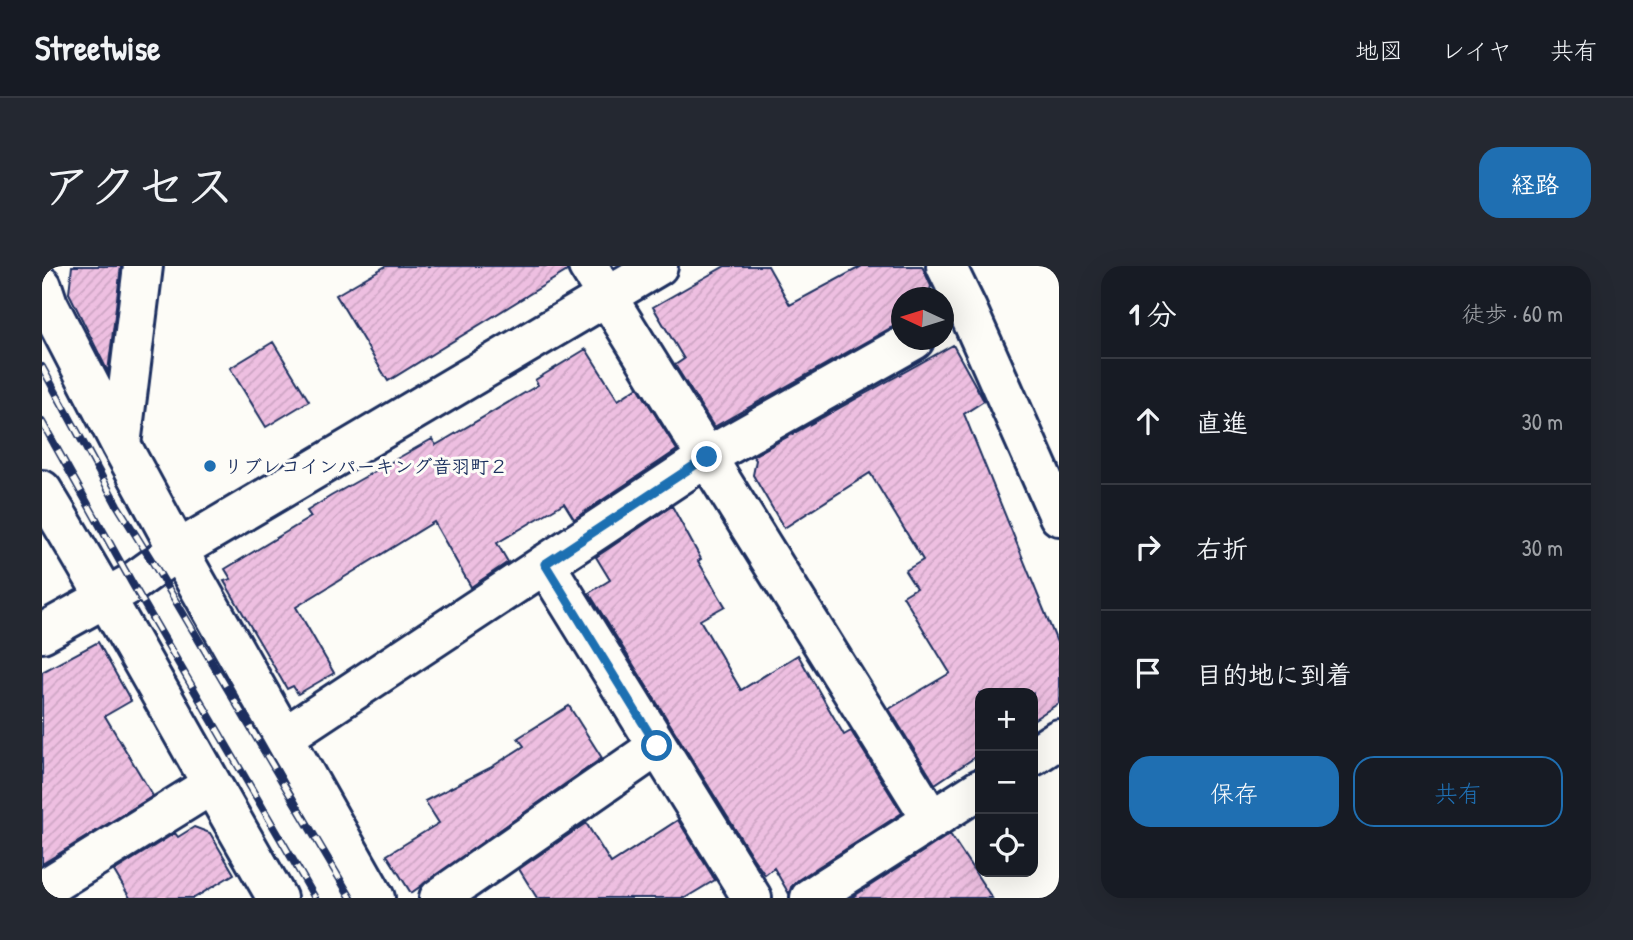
<!DOCTYPE html>
<html lang="ja">
<head>
<meta charset="utf-8">
<style>
  body { margin:0; font-family:"Patrick Hand","Klee One",sans-serif; background:#242831; color:#f1f3f6 }
  .controls { position:absolute; right:21px; bottom:21px; display:grid; overflow:hidden; border-radius:14px; box-shadow:0 7px 28px #0002 }
  .controls button { width:63px; height:63px; display:grid; place-items:center; padding:0; border:0; border-bottom:2px solid #363941; background:#171b24; color:#f1f3f6; font:35px sans-serif }
  .compass { position:absolute; left:849px; top:21px; width:63px; height:63px; border-radius:50%; background:#171b24; box-shadow:0 7px 28px #0002; rotate:274deg }
  .stop { position:absolute; width:21px; height:21px; margin:-16px; border:5px solid #1f6fb2; border-radius:50%; background:#fff }
  .stop.end { background:#1f6fb2; border-color:#fff; box-shadow:0 2px 7px #0008 }
  .list { margin:0; padding:0; list-style:none }
  h2 { display:flex; justify-content:space-between; align-items:center; height:91px; margin:0; padding:0 28px; font-size:30px }
  h2 small { font-size:23px; font-weight:400; color:#9ea1a6 }
  .list li { display:grid; grid-template-columns:46px 1fr auto; gap:21px; align-items:center; box-sizing:border-box; height:126px; padding:0 28px; border-top:2px solid #363941 }
  .list b { display:block; font-size:26px; white-space:nowrap }
  .list em { font-size:23px; font-style:normal; color:#9ea1a6 }
  .actions { display:flex; gap:14px; padding:21px 28px }
  .actions a { flex:1; padding:16px 0; border:2px solid #1f6fb2; border-radius:21px; text-align:center; font-size:24px; color:#1f6fb2 }
  .actions .main { background:#1f6fb2; color:#fff }
  .icon { flex:none; width:38px; height:38px; fill:none; stroke:currentColor; stroke-width:2; stroke-linecap:round; stroke-linejoin:round }
  .map { position:relative; flex:none; width:1017px; height:632px; overflow:hidden; border-radius:21px }
  header { display:flex; align-items:center; gap:42px; box-sizing:border-box; height:98px; padding:0 35px; background:#171b24; border-bottom:2px solid #363941 }
  header strong { font-size:33px }
  nav { display:flex; gap:38px; margin-inline-start:auto; font-size:24px }
  .intro { display:flex; align-items:center; justify-content:space-between; box-sizing:border-box; height:168px; padding:0 42px }
  h1 { margin:0; font-size:49px }
  .button { padding:18px 32px; border-radius:21px; background:#1f6fb2; color:#fff; font-size:24px; font-weight:700 }
  main { display:flex; gap:42px; padding:0 42px }
  aside { flex:1; background:#171b24; border-radius:21px; box-shadow:0 7px 28px #0002 }
  .map>svg:first-child { display:block }
  .building { fill:url(#building-hatch); stroke:#1b2f5e; stroke-width:2 }
  .lines { fill:none; stroke-linecap:round; stroke-linejoin:round }
  .minor-casing { stroke:#1b2f5e; stroke-width:44 }
  .minor { stroke:#fdfcf7; stroke-width:38 }
  .rail-casing { stroke:#1b2f5e; stroke-width:8 }
  .rail { stroke:#fdfcf7; stroke-width:5; stroke-dasharray:16; stroke-linecap:butt }
  .route { stroke:#1f6fb2; stroke-width:9 }
  .poi-dot { fill:#1f6fb2; stroke:#fdfcf7; stroke-width:2.5 }
  .labels { text-anchor:middle; stroke-width:6; stroke-linejoin:round; paint-order:stroke }
  .poi-label { font-size:19px; font-weight:bold; fill:#1b2f5e; stroke:#fdfcf7; text-anchor:start }
</style>
</head>
<body>
<header>
<strong>Streetwise</strong>
<nav><a>地図</a><a>レイヤ</a><a>共有</a></nav>
</header>
<div class="intro"><h1>アクセス</h1><a class="button">経路</a></div>
<main>
<div class="map">
<svg width="1017" height="632" viewBox="0 0 1017 632">
  <defs>
    <pattern id="building-hatch" width="6" height="6" patternUnits="userSpaceOnUse" patternTransform="scale(1.75)"><rect width="6" height="6" fill="#eebfe1"/><path d="M-1 1l2-2M0 6l6-6M5 7l2-2" fill="none" stroke="#cca4c3"/></pattern>
  </defs>
  <rect width="100%" height="100%" fill="#fdfcf7"/>
  <filter id="ink" filterUnits="userSpaceOnUse"><feTurbulence type="fractalNoise" baseFrequency=".0143" numOctaves="2"/><feDisplacementMap in="SourceGraphic" scale="14" xChannelSelector="R" yChannelSelector="G"/><feConvolveMatrix kernelMatrix="1 2 1 2 8 2 1 2 1" color-interpolation-filters="sRGB"/></filter>
  <g filter="url(#ink)">
    <path class="building" d="M 30,0 L 79,0 L 66,106 L 27,27 Z
      M 344,0 L 524,0 L 525,5 L 346,115 L 294,29 Z
      M 683,0 L 726,0 L 748,39 L 820,0 L 880,0 L 889,20 L 886,32 L 859,32 L 859,56 L 672,161 L 633,99 L 642,93 L 611,41 Z
      M 231,76 L 267,135 L 224,161 L 188,102 Z
      M 911,79 L 942,135 L 922,148 L 1017,381 L 1017,437 L 991,454 L 991,427 L 938,427 L 938,488 L 893,518 L 847,443 L 908,407 L 861,330 L 874,322 L 863,305 L 881,294 L 828,207 L 742,262 L 711,209 L 714,194 L 711,190 Z
      M 544,83 L 576,134 L 596,121 L 635,184 L 532,253 L 522,237 L 455,277 L 466,296 L 429,321 L 392,256 L 254,341 L 292,407 L 256,428 L 251,420 L 245,423 L 182,315 L 189,313 L 183,303 L 269,251 L 265,245 L 289,230 L 390,173 L 394,179 L 496,119 L 493,114 Z
      M 630,240 L 659,293 L 656,295 L 683,340 L 658,354 L 699,424 L 756,389 L 802,469 L 809,465 L 860,547 L 756,614 L 749,621 L 747,628 L 732,602 L 723,609 L 711,592 L 547,327 L 568,314 L 554,291 Z
      M 56,376 L 89,435 L 63,450 L 111,530 L 0,598 L 0,406 Z
      M 527,440 L 560,492 L 369,627 L 345,589 L 397,557 L 383,535 L 448,502 L 482,480 L 476,472 Z
      M 636,554 L 673,614 L 643,632 L 495,632 L 477,603 L 544,557 L 569,597 Z
      M 152,561 L 168,567 L 192,608 L 152,632 L 88,632 L 72,605 L 133,567 L 136,571 Z
      M 908,568 L 950,632 L 809,632 L 902,572 Z"/>
    <g class="lines">
      <g class="minor-casing">
        <path id="minor" d="M 546,0 L 890,554
          M 904,0 L 925,43 L 1017,250
          M 0,20 L 6,38 L 79,179 L 136,284 L 333,632
          M 79,179 L 101,0
          M 0,224 C 82,358 156,497 235,632
          M 503,298 L 710,632
          M 0,367 L 90,317 L 136,284 L 616,0
          M 242,471 L 665,191 L 872,74
          M 991,490 L 1017,473
          M 0,624 L 169,519
          M 397,632 L 616,480
          M 768,632 L 938,523"/>
      </g>
      <use href="#minor" class="minor"/>
      <g class="rail-casing">
        <path id="rail" d="M 0,101 L 75,239 L 113,300 L 309,632
          M 0,156 L 90,317 L 273,632"/>
      </g>
      <use href="#rail" class="rail"/>
    </g>
  </g>
  <g class="lines" filter="url(#ink)">
    <path class="route" d="M 615,480 L 503,298 L 665,191"/>
  </g>
  <circle class="poi-dot" cx="168" cy="200" r="7"/>
  <g class="labels">
    <g class="poi-label">
      <text x="182" y="207">リブレコインパーキング音羽町２</text>
    </g>
  </g>
</svg>
<div class="controls">
<button>+</button>
<button>−</button>
<button><svg class="icon" aria-label="locate" viewBox="0 0 24 24"><circle cx="12" cy="12" r="6"/><path d="M12 2v4M12 18v4M2 12h4M18 12h4"/></svg></button>
</div>
<svg class="compass" viewBox="-18 -18 36 36"><path d="M0-13l5 13h-10z" fill="#e53935"/><path d="M0 13l5-13h-10z" fill="#9ea1a6"/></svg>
<div class="stop" style="left:615px;top:480px"></div>
<div class="stop end" style="left:665px;top:191px"></div>
</div>
<aside>
<h2>1 分<small>徒歩 · 60 m</small></h2>
<ul class="list">
<li><svg class="icon" aria-label="ahead" viewBox="0 0 24 24"><path d="M12 20V5M6 11l6-6 6 6"/></svg><div><b>直進</b></div><em>30 m</em></li>
<li><svg class="icon" aria-label="right" viewBox="0 0 24 24"><path d="M7 20v-9h11M14 6l5 5-5 5"/></svg><div><b>右折</b></div><em>30 m</em></li>
<li><svg class="icon" aria-label="arrive" viewBox="0 0 24 24"><path d="M6 21V4h12l-3 4 3 4H6"/></svg><div><b>目的地に到着</b></div></li>
</ul>
<div class="actions"><a class="main">保存</a><a>共有</a></div>
</aside>
</main>
</body>
</html>
